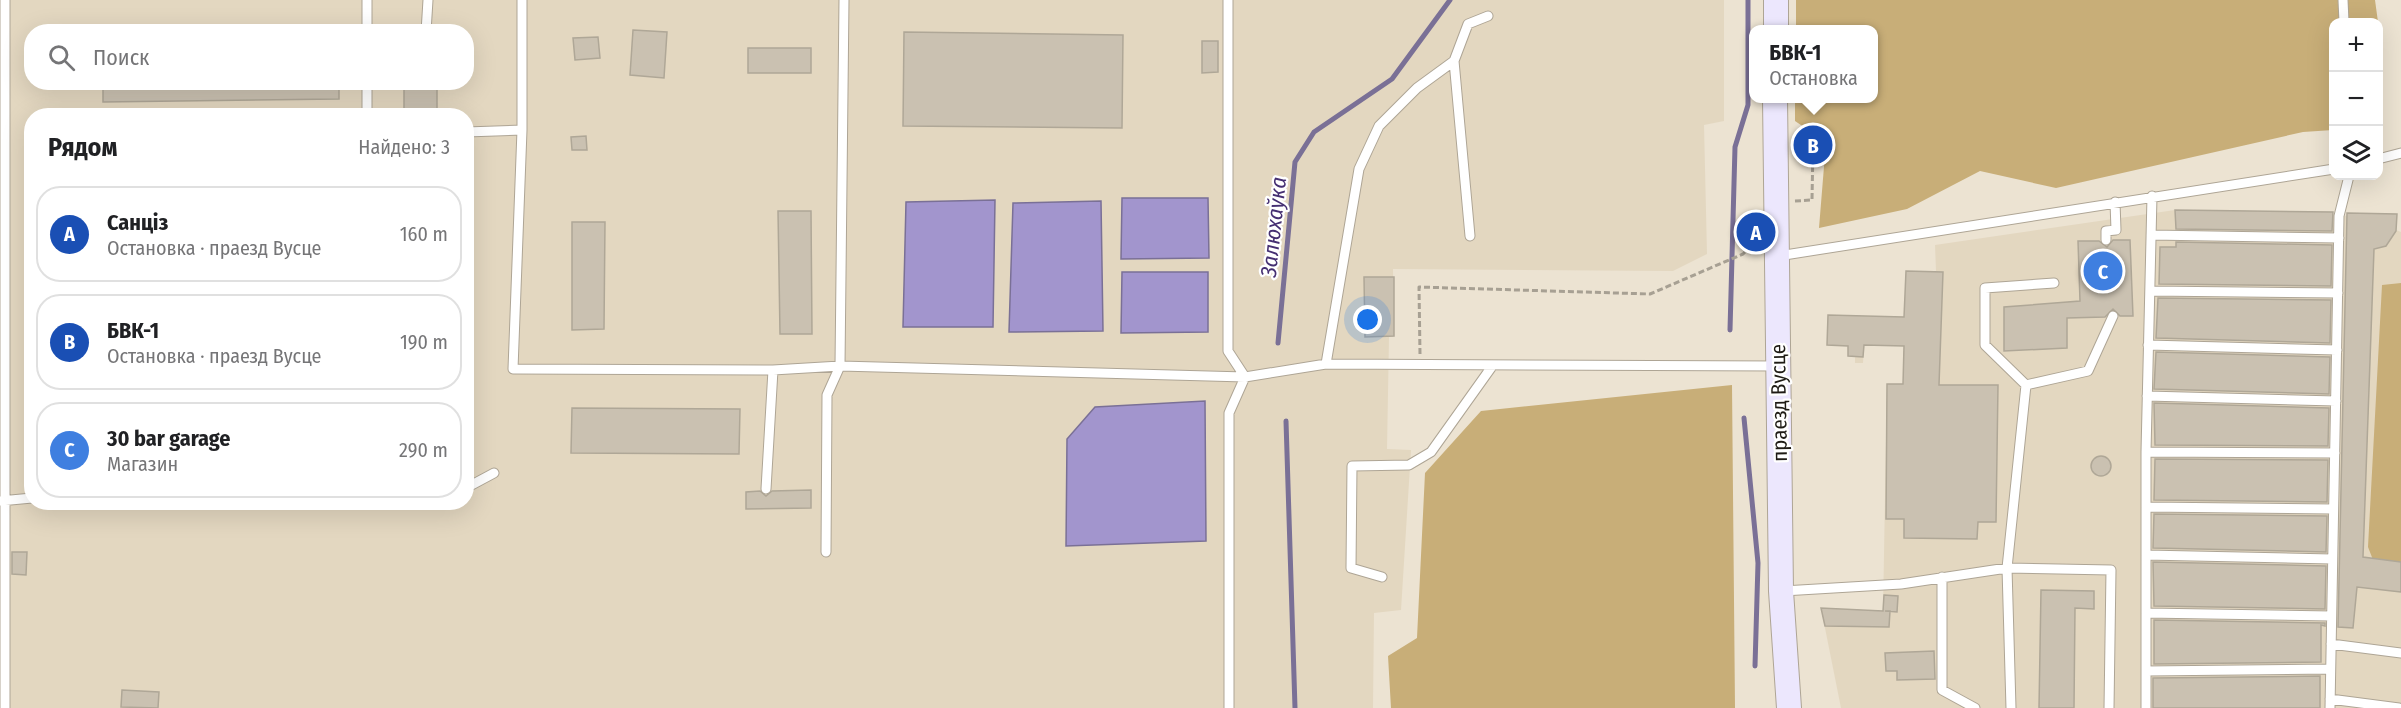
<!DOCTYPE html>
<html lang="ru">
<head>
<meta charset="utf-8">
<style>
  body { margin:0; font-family:"Fira Sans Condensed",sans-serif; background:#f6f6f6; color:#202124 }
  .controls { position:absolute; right:18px; top:18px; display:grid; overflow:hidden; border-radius:12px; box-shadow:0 6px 24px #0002 }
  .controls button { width:54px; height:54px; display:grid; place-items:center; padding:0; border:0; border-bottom:2px solid #e0e0e0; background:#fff; color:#202124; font:30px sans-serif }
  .you { position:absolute; left:1368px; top:320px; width:21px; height:21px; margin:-15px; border:4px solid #fff; border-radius:50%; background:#1a73e8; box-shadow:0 0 0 9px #1a73e833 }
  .badge { display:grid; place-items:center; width:39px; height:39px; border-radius:50%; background:#0f766e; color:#fff; font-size:20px; font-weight:700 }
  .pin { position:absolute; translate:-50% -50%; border:3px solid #fff; box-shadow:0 2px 6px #0006 }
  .popup { position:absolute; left:1749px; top:25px; width:129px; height:78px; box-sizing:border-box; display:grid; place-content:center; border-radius:12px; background:#fff; filter:drop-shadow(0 2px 4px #0005); font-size:20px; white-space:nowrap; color:#757577 }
  .popup b { font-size:22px; color:#202124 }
  .popup::after { content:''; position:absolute; left:50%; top:100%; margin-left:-12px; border:12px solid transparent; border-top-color:#fff }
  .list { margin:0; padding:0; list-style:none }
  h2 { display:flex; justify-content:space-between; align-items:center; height:78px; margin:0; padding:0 24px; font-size:26px }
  h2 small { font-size:20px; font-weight:400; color:#757577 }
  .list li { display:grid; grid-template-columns:39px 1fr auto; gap:18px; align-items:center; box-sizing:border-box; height:96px; margin:0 12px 12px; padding:0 12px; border:2px solid #e0e0e0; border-radius:24px }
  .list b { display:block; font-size:22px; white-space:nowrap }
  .list p { margin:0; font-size:20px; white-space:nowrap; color:#757577 }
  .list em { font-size:20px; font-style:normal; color:#757577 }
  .icon { flex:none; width:33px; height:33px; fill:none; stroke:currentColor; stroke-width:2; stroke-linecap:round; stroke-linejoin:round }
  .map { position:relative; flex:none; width:2401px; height:708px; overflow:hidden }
  .search { position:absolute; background:#fff; box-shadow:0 6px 24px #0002; left:24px; top:24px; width:450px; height:66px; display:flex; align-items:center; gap:15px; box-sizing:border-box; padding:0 21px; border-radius:24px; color:#757577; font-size:22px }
  .panel { position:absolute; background:#fff; box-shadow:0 6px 24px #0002; left:24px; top:108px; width:450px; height:402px; border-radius:24px }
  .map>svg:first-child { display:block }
  .built { fill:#e3d7c0; fill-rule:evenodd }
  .green { fill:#c8ae78 }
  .water { fill:#a295cd; stroke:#7a7096; stroke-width:1.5 }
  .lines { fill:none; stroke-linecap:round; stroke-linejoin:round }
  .stream { stroke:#7a7096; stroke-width:5 }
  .building { fill:#cac1b1; stroke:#afa797; stroke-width:1.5 }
  .lane-casing { stroke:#aea595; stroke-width:11 }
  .secondary-casing { stroke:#aea595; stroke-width:26 }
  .path { stroke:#a7a093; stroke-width:3; stroke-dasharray:6 3; stroke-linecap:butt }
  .lane { stroke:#fff; stroke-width:9 }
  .secondary { stroke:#ece7fd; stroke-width:24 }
  .labels { text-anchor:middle; stroke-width:4.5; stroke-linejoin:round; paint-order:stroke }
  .street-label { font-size:21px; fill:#1e1b15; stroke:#fff }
  .water-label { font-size:22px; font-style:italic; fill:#452f72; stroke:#fff }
</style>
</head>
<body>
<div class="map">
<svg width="2401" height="708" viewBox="0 0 2401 708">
  <rect width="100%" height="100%" fill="#ece3d2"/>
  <path class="built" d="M 0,0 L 1724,0 L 1724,121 L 1704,125 L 1707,254 L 1673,271 L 1393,269 L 1394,336 L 1389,337 L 1387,449 L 1411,450 L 1401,610 L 1374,613 L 1373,708 L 0,708 ZM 32,32 L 466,32 L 466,82 L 32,82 ZM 32,116 L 466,116 L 466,502 L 32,502 Z
    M 2175,210 L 2326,212 L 2339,216 L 2397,214 L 2396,230 L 2401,232 L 2401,708 L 1841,708 L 1821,608 L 1883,611 L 1887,384 L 1903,384 L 1904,346 L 1864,345 L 1863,363 L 1855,363 L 1855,356 L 1848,356 L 1848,346 L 1827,345 L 1828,315 L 1904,317 L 1906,271 L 1936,271 L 1935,245 Z"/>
  <path class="green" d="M 1796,0 L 2375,0 L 2378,22 L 2334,22 L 2333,130 L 2303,132 L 2056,188 L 1980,171 L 1907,209 L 1819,228 L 1826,142 L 1795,121 L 1795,99 L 1873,98 L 1873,30 L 1796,29 Z
    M 2401,283 L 2401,568 L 2375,565 L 2368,547 L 2382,285 Z
    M 1732,385 L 1735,708 L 1391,708 L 1388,656 L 1417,638 L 1425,473 L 1481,411 Z"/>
  <path class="water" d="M 1122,198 L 1208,198 L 1209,258 L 1121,259 Z
    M 995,200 L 993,327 L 903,327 L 906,202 Z
    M 1101,201 L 1103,331 L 1009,332 L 1013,203 Z
    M 1122,272 L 1208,272 L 1208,332 L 1121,333 Z
    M 1205,401 L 1206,541 L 1066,546 L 1067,439 L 1095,407 Z"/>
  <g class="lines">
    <path class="stream" d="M 1730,330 L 1735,147 L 1748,105 L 1748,0
      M 1278,343 L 1295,162 L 1314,132 L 1392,79 L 1450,0
      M 1744,418 L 1758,563 L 1755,666
      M 1286,421 L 1295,708"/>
  </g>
  <path class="building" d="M 633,30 L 667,32 L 664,78 L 630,75 Z
    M 904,32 L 1123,35 L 1122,128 L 903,126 Z
    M 598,37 L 600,58 L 575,60 L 573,38 Z
    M 1202,41 L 1218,41 L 1218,72 L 1202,73 Z
    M 748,48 L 811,48 L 811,73 L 748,73 Z
    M 103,82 L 339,82 L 339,99 L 103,102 Z
    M 404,82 L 437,82 L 437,116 L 404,116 Z
    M 586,136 L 587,150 L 572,150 L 571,137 Z
    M 2175,210 L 2333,212 L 2332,231 L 2176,229 Z
    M 778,211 L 811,211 L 812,334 L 780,334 Z
    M 2347,213 L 2397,214 L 2396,231 L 2386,246 L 2374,249 L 2363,557 L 2401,562 L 2401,592 L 2357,587 L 2353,628 L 2338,627 Z
    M 572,222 L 605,222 L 604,329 L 572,330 Z
    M 2113,240 L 2130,240 L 2133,316 L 2120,316 L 2113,309 L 2105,317 L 2067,318 L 2067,348 L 2004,351 L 2004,307 L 2080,301 L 2078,241 L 2099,241 L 2107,247 Z
    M 2176,242 L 2332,245 L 2331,286 L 2159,284 L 2160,247 L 2176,247 Z
    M 1906,271 L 1943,272 L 1939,385 L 1998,385 L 1996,522 L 1978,522 L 1977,539 L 1904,538 L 1904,519 L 1886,519 L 1887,384 L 1903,384 L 1904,346 L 1864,345 L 1863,357 L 1848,356 L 1848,346 L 1827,345 L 1828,315 L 1904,317 Z
    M 1364,277 L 1394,277 L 1394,336 L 1365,337 Z
    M 2158,298 L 2331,300 L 2330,343 L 2156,338 Z
    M 2156,352 L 2330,357 L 2329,394 L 2154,389 Z
    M 2154,403 L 2329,408 L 2328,446 L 2155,445 Z
    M 572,408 L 740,409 L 739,454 L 571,453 Z
    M2091 466a10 10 0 1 1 20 0a10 10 0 1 1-20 0Z
    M 2155,459 L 2328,460 L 2327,502 L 2154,500 Z
    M 811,490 L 811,508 L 746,509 L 746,492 L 760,491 L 766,496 L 772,491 Z
    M 2154,514 L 2327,516 L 2326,552 L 2153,548 Z
    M 12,552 L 27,552 L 26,575 L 12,574 Z
    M 2153,562 L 2326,566 L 2325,609 L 2154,606 Z
    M 2041,590 L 2094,591 L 2094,609 L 2075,608 L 2074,708 L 2039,708 Z
    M 1884,595 L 1898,596 L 1897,612 L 1885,611 L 1890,611 L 1889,627 L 1825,626 L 1821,608 L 1883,611 Z
    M 2154,620 L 2325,623 L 2325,626 L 2321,625 L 2321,662 L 2154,664 Z
    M 1934,651 L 1935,679 L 1897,680 L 1897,671 L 1886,671 L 1885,653 Z
    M 2320,676 L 2320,708 L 2153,708 L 2153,678 Z
    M 122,690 L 159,692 L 158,708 L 121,707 Z"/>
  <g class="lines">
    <g class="lane-casing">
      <path id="lane" d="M 367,0 L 367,32
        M 522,0 L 522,130 L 513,369 L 773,370 L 840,366 L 1245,377 L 1326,364 L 1778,366
        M 1228,0 L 1228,351 L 1245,377 L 1229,413 L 1229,708
        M 2343,0 L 2344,22
        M 426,32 L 428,0
        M 367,82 L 367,116
        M 466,132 L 522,130
        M 2378,159 L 2401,153
        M 2151,235 L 2339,238
        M 1470,236 L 1454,61 L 1468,24 L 1488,16
        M 2106,240 L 2106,231 L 2116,230 L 2115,202
        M 1778,256 L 2334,169
        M 2150,291 L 2338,293
        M 2148,345 L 2337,350
        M 1326,364 L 1359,169 L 1379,126 L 1417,88 L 1454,61
        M 2026,385 L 2088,371 L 2113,316
        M 2147,396 L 2336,401
        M 2146,452 L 2335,453
        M 466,488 L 494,473
        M 766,489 L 773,370
        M 0,501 L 32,498
        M 2146,507 L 2333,509
        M 826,552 L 827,395 L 840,366 L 844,0
        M 2146,555 L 2332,559
        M 1382,577 L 1351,568 L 1352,466 L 1409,465 L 1431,452 L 1493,365
        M 1942,577 L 1942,690 L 1975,708
        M 1783,591 L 1901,584 L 2007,568 L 2111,570 L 2109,708
        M 2146,613 L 2331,616
        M 2331,644 L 2401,653
        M 2146,671 L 2330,669
        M 2330,699 L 2399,708
        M 5,708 L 5,0
        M 2011,708 L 2007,568 L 2026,385 L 1985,345 L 1985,288 L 2054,283
        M 2146,708 L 2146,452 L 2152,196
        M 2330,708 L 2339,216 L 2349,176"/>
    </g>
    <g class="secondary-casing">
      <path id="secondary" d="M 1776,30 L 1776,0
        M 1775,98 L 1781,591 L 1789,708"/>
    </g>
    <path class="path" d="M 1795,201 L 1812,200 L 1813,145 L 1796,145
      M 1420,354 L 1419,287 L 1650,294 L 1743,254 L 1756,241"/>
    <use href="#lane" class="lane"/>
    <use href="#secondary" class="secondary"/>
  </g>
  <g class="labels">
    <g class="street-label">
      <text transform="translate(1779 403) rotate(-91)" y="7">праезд Вусце</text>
    </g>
    <g class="water-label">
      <text transform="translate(1273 227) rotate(-84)" y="8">Залюхаўка</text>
    </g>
  </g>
</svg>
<div class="controls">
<button>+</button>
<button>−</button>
<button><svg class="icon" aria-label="layers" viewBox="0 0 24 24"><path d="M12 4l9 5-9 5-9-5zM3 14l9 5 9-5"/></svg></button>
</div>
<div class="you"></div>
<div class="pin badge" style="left:1756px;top:232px;background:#1a4fb4">A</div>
<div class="pin badge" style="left:1813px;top:145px;background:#1a4fb4">B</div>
<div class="popup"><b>БВК-1</b>Остановка</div>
<div class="pin badge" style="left:2103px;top:271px;background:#3f7fe0">C</div>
<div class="search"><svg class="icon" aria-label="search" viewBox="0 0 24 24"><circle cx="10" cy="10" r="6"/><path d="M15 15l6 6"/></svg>Поиск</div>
<section class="panel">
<h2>Рядом<small>Найдено: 3</small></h2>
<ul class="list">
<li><span class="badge" style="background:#1a4fb4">A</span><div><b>Санціз</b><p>Остановка · праезд Вусце</p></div><em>160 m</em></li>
<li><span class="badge" style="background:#1a4fb4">B</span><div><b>БВК-1</b><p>Остановка · праезд Вусце</p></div><em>190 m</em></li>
<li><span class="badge" style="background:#3f7fe0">C</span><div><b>30 bar garage</b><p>Магазин</p></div><em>290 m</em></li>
</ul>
</section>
</div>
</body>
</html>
